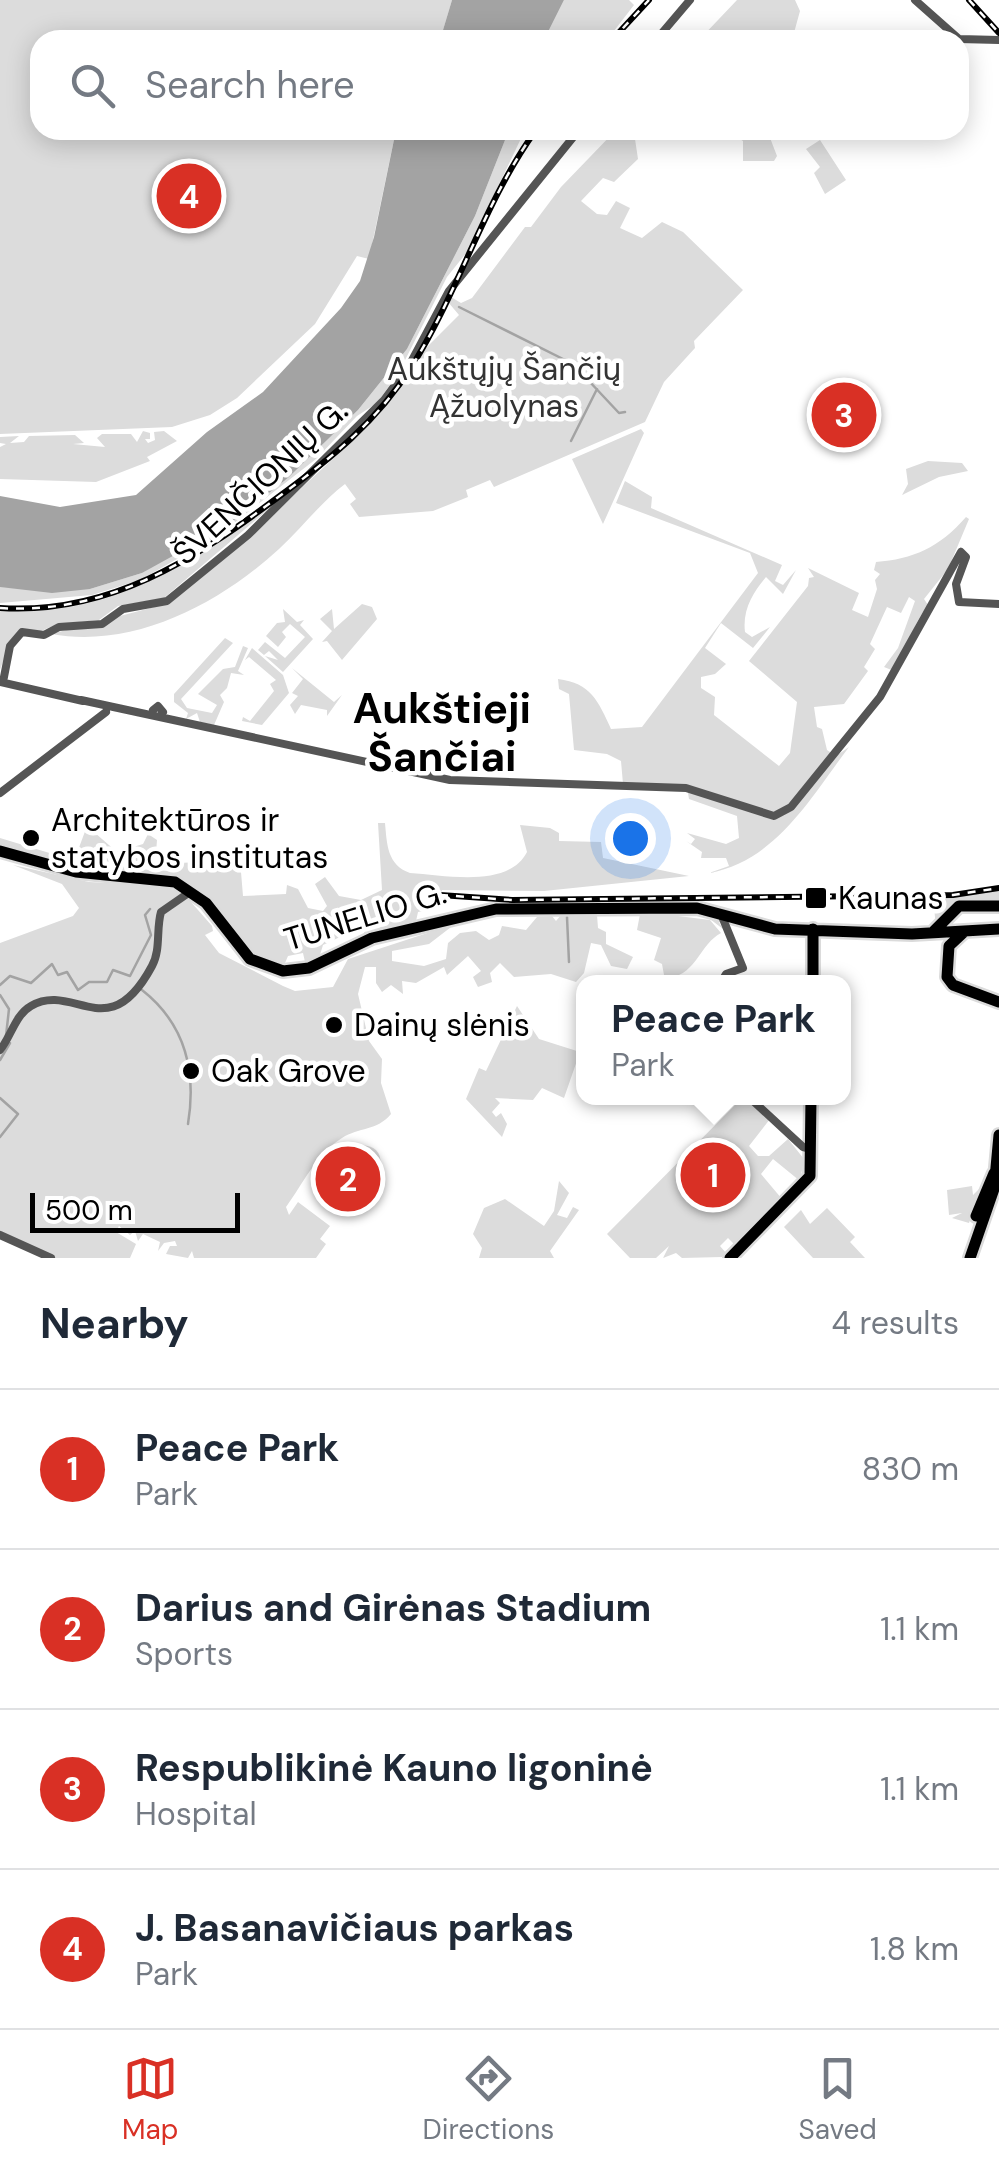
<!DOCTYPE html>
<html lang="en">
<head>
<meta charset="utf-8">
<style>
  body { margin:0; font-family:"DM Sans",sans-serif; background:#f2f2f3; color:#1f2937 }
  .scale { position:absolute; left:30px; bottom:25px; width:210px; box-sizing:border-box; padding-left:10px; border:5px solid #000; border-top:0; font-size:28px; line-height:35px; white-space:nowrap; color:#000; -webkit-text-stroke:8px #fff; paint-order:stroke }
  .you { position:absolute; left:630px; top:838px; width:35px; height:35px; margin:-25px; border:8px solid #fff; border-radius:50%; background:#1a73e8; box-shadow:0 0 0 15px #1a73e833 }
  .badge { display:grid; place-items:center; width:65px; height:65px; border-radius:50%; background:#d93025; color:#fff; font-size:32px; font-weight:700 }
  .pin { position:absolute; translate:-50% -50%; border:5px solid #fff; box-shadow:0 2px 10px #0006 }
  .popup { position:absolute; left:576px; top:975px; width:275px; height:130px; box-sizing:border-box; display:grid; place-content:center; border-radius:20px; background:#fff; filter:drop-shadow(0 2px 8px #0005); font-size:32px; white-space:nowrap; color:#747a83 }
  .popup b { font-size:38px; color:#1f2937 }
  .popup::after { content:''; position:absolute; left:50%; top:100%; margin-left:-20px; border:20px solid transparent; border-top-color:#fff }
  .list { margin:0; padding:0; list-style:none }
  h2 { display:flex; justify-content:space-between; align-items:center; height:130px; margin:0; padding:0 40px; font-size:42px }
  h2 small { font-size:32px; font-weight:400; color:#747a83 }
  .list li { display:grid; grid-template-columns:65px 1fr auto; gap:30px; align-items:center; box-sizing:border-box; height:160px; padding:0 40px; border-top:2px solid #e0e1e3 }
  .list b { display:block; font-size:38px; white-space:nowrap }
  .list p { margin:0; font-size:32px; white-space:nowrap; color:#747a83 }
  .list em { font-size:32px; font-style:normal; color:#747a83 }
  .icon { flex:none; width:55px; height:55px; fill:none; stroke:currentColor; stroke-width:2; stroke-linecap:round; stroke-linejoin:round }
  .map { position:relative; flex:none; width:999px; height:1258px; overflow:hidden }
  .search { position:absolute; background:#fff; box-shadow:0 5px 25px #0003; left:30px; right:30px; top:30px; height:110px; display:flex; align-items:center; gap:25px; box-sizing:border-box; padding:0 35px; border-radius:30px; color:#747a83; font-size:38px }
  .sheet { height:770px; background:#fff }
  nav { display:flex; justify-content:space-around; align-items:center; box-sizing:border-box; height:140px; border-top:2px solid #e0e1e3; background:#fff; font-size:28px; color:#747a83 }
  nav a { display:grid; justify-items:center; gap:5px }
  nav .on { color:#d93025 }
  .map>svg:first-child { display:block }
  .green { fill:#dcdcdc }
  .water { fill:#a3a3a3 }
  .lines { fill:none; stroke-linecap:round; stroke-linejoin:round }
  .stream { stroke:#a3a3a3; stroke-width:2.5 }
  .major-casing { stroke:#dbdbdb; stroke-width:16 }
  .minor { stroke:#555; stroke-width:8 }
  .major { stroke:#000; stroke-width:11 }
  .rail-casing { stroke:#000; stroke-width:6 }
  .rail { stroke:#fff; stroke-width:2.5; stroke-dasharray:8; stroke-linecap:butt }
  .poi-dot { fill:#000; stroke:#fff; stroke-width:4 }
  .labels { text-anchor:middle; stroke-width:9; stroke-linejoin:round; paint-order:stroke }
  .park-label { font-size:32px; fill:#333; stroke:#fff }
  .street-label { font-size:32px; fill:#000; stroke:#fff }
  .poi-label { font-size:32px; fill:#000; stroke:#fff; text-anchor:start }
  .district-label { font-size:42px; font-weight:bold; fill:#000; stroke:#fff }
</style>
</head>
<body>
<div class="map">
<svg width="999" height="1258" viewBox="0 0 999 1258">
  <rect width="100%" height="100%" fill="#fff"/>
  <path class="green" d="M 0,0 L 452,0 L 440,40 L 40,40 L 40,130 L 396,130 L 369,259 L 357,256 L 315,324 L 237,398 L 210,415 L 172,427 L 0,434 Z
    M 564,0 L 629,0 L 634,5 L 607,40 L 591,32 L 582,40 L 544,40 Z
    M 737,0 L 795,0 L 800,11 L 792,40 L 699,40 Z
    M 509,130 L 525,130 L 467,252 L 447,277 L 399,372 L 377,403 L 357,416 L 316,459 L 216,537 L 140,580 L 92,595 L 0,603 L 0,587 L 90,589 L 142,573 L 289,477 L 358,410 L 407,349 L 475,216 Z
    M 616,130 L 646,130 L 635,139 L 638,159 L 614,182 L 603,178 L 581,201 L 597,214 L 607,215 L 616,201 L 630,208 L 620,228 L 642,238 L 662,222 L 683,232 L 743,290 L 694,341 L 695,348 L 664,382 L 645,422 L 494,487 L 490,480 L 466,490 L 468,497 L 433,511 L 359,517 L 350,504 L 356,499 L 345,484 C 320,503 302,528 279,549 C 218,605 133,649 51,634 L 162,605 L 233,551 L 362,432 L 395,395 L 425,349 L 459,315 L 448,302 L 451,297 L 461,303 L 472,298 L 525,227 L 531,227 L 561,187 Z
    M 712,130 L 767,130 L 777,156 L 774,161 L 743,161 L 743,141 L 728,131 L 716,140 Z
    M 820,140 L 846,180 L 825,194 L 814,173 L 820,167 L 806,149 Z
    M 641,429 L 644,433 L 603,524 L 572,459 Z
    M 143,431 L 150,433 L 150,439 L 145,439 L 148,443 L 155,440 L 154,432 L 164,431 L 177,441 L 147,457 L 150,461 L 96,482 L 0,479 L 0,447 L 6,444 L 0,443 L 0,437 L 19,436 L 10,443 L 24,442 L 29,436 L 75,435 L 84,443 L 73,444 L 105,447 L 97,438 L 102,434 L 131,434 L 137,442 Z
    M 928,461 L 962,463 L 968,471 L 939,477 L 902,495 L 908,484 L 906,469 Z
    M 625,481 L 652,497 L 651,508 L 782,565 L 775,581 L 783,585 L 796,570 L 783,594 L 766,577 C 755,590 742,608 745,632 L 752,637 L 770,627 L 753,648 L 721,623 L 705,648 L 726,664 L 715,674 L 701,677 L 701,688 L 715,697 L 714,715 L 779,766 L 790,753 L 797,702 L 749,661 L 808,586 L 809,578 L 814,577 L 808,568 L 859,593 L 852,610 L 868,617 L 877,589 L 875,580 L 880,574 L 874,570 L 876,562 C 913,559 939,548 966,517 L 969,519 L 948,569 L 924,599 L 928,605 C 913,624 908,646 894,671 L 884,667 L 898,648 L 915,601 L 909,597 L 901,613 L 887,607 L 870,644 L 875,649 L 864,667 L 868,671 L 844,704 L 814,707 L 817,727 L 822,729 L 827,750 L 836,756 L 849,747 C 811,797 776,861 709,873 L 729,866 L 726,858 L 701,858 L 702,852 L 686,841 L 691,844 L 695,839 L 687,833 L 726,844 L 739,838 L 737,816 L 689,799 L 687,787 L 623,784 L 621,761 L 607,754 L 574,750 L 569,694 L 559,689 L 558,679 C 591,683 598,701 611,729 L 642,727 L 758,573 L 750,553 L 616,503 Z
    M 291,490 L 164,598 L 118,606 L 99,620 L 58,624 L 41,631 L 21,630 L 9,644 L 0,670 L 0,609 C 114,622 204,553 291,490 Z
    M 362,604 L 372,607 L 377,619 L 342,660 L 327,641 L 322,642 L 332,631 L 320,619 L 332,609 L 334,629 Z
    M 283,609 L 297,622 L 304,620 L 300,625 L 313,639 L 283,672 L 265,656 L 278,660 L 269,651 L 264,655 L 258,650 L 265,642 L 285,658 L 305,637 L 290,624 L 282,632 L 286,637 L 278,647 L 266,636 L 277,623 L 285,622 Z
    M 225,638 L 233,643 L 181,699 L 187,708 L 212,713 L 217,705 L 198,694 L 223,669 L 235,667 L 243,646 L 248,648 L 238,671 L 244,675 L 231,673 L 227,688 L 220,695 L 224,702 L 214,725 L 200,722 L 197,713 L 186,719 L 188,713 L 174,702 L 174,694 Z
    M 252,648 L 283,675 L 289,693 L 262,725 L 242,721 L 243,717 L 250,721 L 274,691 L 270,684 L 276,680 L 249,657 L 245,660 Z
    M 292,668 L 334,702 L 342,695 L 327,716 L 327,710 L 301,705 L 295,714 L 290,705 L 298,696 L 292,693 L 303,679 Z
    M 378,823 L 385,823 C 387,844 387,865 410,873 C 445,875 508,889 527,852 L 520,825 L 550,828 L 559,833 L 559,841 L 601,842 L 603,858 L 689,876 L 544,891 L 442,890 L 439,899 L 445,902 L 441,907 L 418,912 L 416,921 L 366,937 L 357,918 L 339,921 L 340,937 L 323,945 L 319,958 L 305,962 L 303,953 L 288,956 L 285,963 L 273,962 L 282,970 L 253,958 L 223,921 L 166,877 L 100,873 L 0,848 L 0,838 L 66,858 L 77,853 L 87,826 L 117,852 L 143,844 L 148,834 L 157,840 L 156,853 L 145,852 L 136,869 L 170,871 L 180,863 L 197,862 L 209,849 L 230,861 L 239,848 L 243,896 L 286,894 L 287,885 L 298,889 L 308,908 L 323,911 L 327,906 L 315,884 L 325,877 L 339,896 L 361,900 L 382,890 Z
    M 13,865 L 89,882 L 163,886 L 184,894 L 212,926 L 213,931 L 205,935 L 219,953 L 283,986 L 295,991 L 333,987 L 348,959 L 455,924 L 429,944 L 392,951 L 392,961 L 424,966 L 446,959 L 448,943 L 460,933 L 476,931 L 489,940 L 499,935 L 502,926 L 526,930 L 537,917 L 552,916 L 556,921 L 561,915 L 597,915 L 598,928 L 606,932 L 606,944 L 633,957 L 627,969 L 611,966 L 601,945 L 591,943 L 584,973 L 576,982 L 551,974 L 514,977 L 500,963 L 490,973 L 492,982 L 478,987 L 473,977 L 481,971 L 468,956 L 447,975 L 444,967 L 416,983 L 402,981 L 403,994 L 391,985 L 382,992 L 376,983 L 376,967 L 365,967 L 358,994 L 369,1041 L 382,1059 L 381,1083 L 391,1114 C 377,1131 359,1127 342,1138 C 316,1154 303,1184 286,1207 L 289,1215 L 298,1202 L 330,1226 L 320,1239 L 326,1244 L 316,1258 L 194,1258 L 192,1251 L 188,1258 L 166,1254 L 170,1246 L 177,1246 L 175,1241 L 164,1243 L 158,1251 L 160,1242 L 143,1234 L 138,1241 L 135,1231 L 130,1235 L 119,1226 L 116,1232 L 136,1244 L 130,1258 L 55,1258 L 0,1233 L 0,943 L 73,916 L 79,908 L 62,884 Z
    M 999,890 L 999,905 L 965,901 L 936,928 L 933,896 Z
    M 607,914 C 643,914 682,909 717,919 L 723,929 L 706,916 L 662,914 L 710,920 L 721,933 C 700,944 697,973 670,978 L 664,975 L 662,964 L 654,960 L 661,938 L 637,930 L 640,914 Z
    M 517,1006 L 539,1039 L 580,1052 L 564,1098 L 542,1088 L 533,1100 L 495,1098 L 500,1103 L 492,1112 L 496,1117 L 501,1113 L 507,1124 L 502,1137 L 466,1099 L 479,1068 L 486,1071 Z
    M 742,1098 L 749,1098 L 770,1119 L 749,1146 L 758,1156 L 769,1156 L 788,1139 L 804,1159 L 800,1181 L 773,1159 L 761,1174 L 782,1199 L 735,1245 L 728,1238 L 720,1246 L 726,1253 L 722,1257 L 682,1258 L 676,1253 L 663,1258 L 669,1246 L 656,1258 L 630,1258 L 607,1234 Z
    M 355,1146 C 406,1138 372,1214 329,1210 L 317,1200 L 316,1184 Z
    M 559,1181 L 569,1193 L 557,1215 L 567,1218 L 573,1207 L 579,1210 L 550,1251 L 554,1258 L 479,1258 L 482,1248 L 473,1234 L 484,1208 L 505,1199 L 544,1226 L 554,1211 Z
    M 983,1185 L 969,1223 L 952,1218 L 962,1213 L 949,1215 L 947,1190 L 972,1186 L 973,1195 Z
    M 827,1208 L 855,1237 L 850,1242 L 865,1258 L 813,1258 L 784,1227 L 801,1210 L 810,1224 Z"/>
  <path class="water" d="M 452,0 L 564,0 L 544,40 L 440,40 Z
    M 396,130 L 509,130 L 475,216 L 407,349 L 358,410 L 289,477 L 227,526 L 142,573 L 90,589 L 52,593 L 0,587 L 0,496 L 60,507 L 136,495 L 207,432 L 263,392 L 341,308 L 360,281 L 374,237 Z"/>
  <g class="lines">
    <path class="stream" d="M 459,307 L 573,364 L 619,413 L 625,412
      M 571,441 L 597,389
      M 567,917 L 569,962
      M 0,985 L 10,976 L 31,983 L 52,964 L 58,975 L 67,972 L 78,990 L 89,982 L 107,982 L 113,970 L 130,976 L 151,935 L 145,915 L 150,909
      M 142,990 C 184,1023 197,1069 188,1124
      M 0,995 L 9,1009 L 6,1036
      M 0,1060 L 10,1043
      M 0,1098 L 18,1114 L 0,1137"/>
    <g class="major-casing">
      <path id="major" d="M 0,851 L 76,872 L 175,882 L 206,903 L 250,959 L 283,971 L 309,968 L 372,938 L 496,909 L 697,908 L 775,929 L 912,934 L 999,929
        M 934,931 L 959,906 L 999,906
        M 964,932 L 949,946 L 947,977 L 953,985 L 999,1002
        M 813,982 L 813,929
        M 976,1216 L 994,1173
        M 730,1258 L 810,1176 L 811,1098
        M 970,1258 L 994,1189 L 999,1135"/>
    </g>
    <path class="minor" d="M 915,0 L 959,39 L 999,40
      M 656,40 L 690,0
      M 961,552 L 966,557 L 956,584 L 959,602 L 999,604
      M 0,682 L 83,701
      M 3,682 L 10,646 L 22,632 L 44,635 L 59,627 L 102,624 L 123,609 L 167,601 L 248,535 L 384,400 L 409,366 L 449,291 L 579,130
      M 81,700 L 450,780 L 686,788 L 774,816 L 791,807 L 880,697 L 961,552
      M 153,710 L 158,706 L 163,712
      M 0,793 L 106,712
      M 721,982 L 726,974 L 743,968 L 723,919
      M 0,1050 C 11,1037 15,1015 31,1006 C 74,981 108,1048 152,966 C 161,950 156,929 161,912 L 187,894
      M 750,1098 L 803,1147 L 811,1149
      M 0,1235 L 51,1258"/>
    <use href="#major" class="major"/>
    <g class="rail-casing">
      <path id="rail" d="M 969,0 L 999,33
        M 612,40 L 649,0
        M 0,608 C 108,615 194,560 277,498 C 329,460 377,422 412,366 C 459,291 484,202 536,130
        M 440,895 L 512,900 L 953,895 L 999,888"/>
    </g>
    <use href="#rail" class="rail"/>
  </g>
  <g class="poi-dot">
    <circle cx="31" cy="838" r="10"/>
    <rect x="804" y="886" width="24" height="24" rx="5"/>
    <circle cx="334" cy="1025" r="10"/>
    <circle cx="191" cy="1071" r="10"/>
  </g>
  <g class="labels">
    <g class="park-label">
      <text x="504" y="380">Aukštųjų Šančių<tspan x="504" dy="37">Ąžuolynas</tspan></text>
    </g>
    <g class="street-label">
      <text transform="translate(260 482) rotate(-43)" y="11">ŠVENČIONIŲ G.</text>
      <text transform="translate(365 916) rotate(-17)" y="11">TUNELIO G.</text>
    </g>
    <g class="poi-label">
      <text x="51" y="831">Architektūros ir<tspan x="51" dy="37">statybos institutas</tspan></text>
      <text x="838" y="909">Kaunas</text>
      <text x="354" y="1036">Dainų slėnis</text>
      <text x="211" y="1082">Oak Grove</text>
    </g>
    <g class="district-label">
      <text x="442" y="723">Aukštieji<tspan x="442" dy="48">Šančiai</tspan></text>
    </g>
  </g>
</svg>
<div class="scale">500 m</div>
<div class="you"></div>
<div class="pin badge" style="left:713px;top:1175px">1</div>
<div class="popup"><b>Peace Park</b>Park</div>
<div class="pin badge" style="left:348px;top:1179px">2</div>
<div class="pin badge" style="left:844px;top:415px">3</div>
<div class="pin badge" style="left:189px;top:196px">4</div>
<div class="search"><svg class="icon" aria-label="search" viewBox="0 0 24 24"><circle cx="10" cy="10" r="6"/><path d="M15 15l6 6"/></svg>Search here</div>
</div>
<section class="sheet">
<h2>Nearby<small>4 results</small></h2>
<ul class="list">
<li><span class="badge">1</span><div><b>Peace Park</b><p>Park</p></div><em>830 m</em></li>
<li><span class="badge">2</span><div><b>Darius and Girėnas Stadium</b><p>Sports</p></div><em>1.1 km</em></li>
<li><span class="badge">3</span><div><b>Respublikinė Kauno ligoninė</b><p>Hospital</p></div><em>1.1 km</em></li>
<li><span class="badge">4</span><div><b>J. Basanavičiaus parkas</b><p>Park</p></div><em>1.8 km</em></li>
</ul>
</section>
<nav>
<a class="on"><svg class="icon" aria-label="map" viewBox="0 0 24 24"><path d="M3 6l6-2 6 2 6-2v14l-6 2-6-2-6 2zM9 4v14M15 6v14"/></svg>Map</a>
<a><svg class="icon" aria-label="directions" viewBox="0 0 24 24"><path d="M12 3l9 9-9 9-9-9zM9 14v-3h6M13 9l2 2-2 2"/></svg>Directions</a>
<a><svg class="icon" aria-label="saved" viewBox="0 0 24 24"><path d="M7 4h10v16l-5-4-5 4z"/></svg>Saved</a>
</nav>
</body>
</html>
